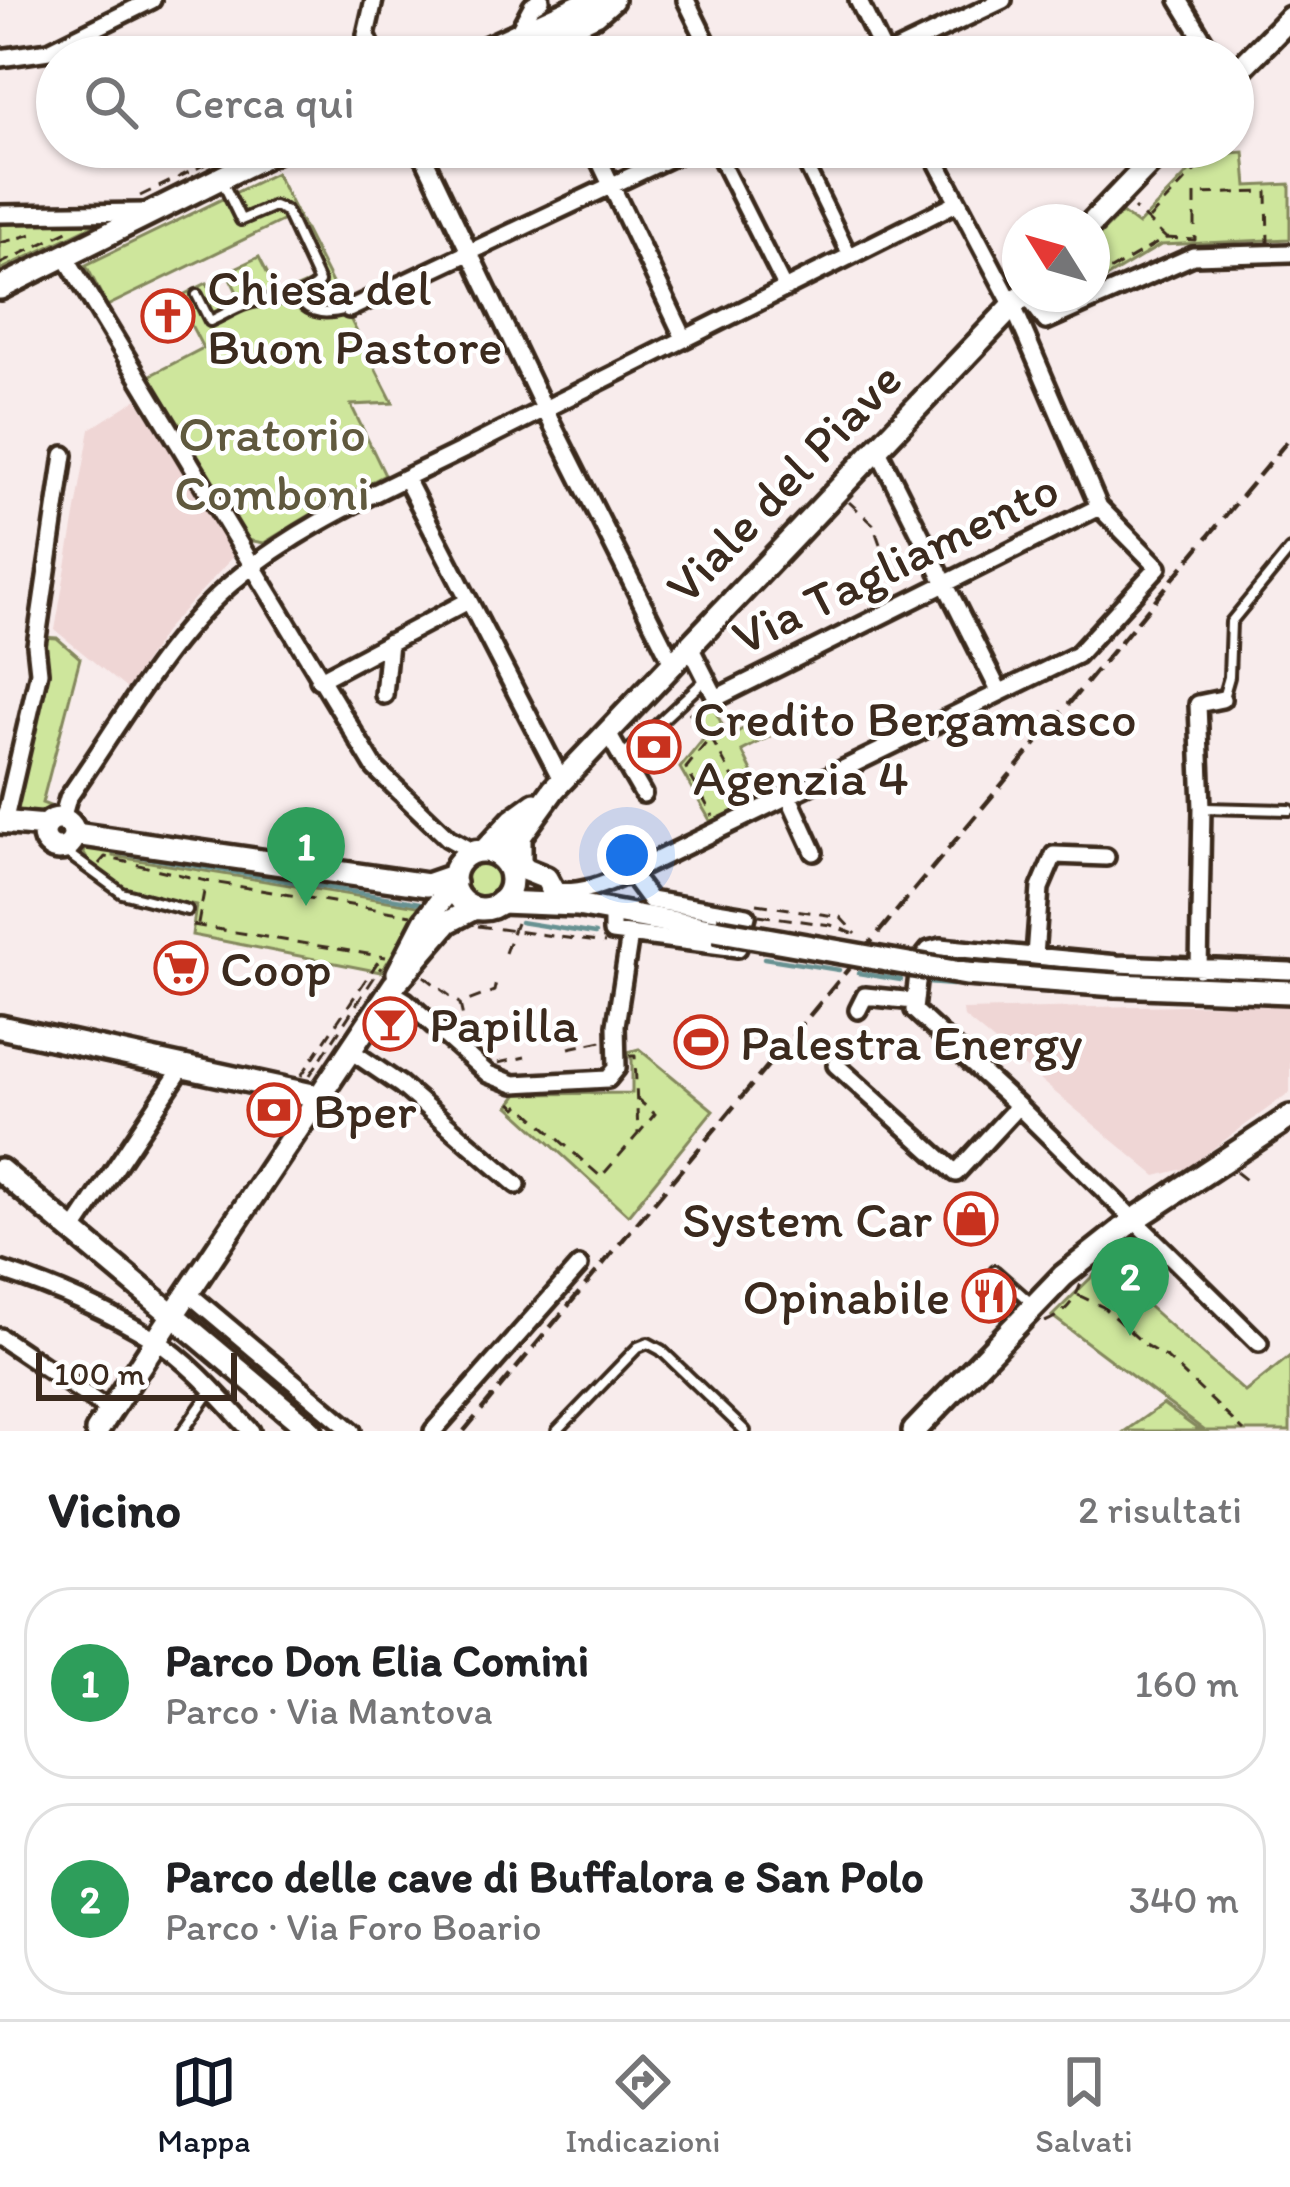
<!DOCTYPE html>
<html lang="it">
<head>
<meta charset="utf-8">
<style>
  body { margin:0; font-family:Itim,sans-serif; background:#f2f2f2; color:#202124 }
  .compass { position:absolute; left:1002px; top:204px; width:108px; height:108px; border-radius:50%; background:#fff; box-shadow:0 3px 9px #0004; rotate:307deg }
  .scale { position:absolute; left:36px; bottom:30px; width:201px; box-sizing:border-box; padding-left:12px; border:6px solid #3b2a1e; border-top:0; font-size:33px; line-height:42px; white-space:nowrap; color:#3b2a1e; -webkit-text-stroke:9px #fff; paint-order:stroke }
  .you { position:absolute; left:627px; top:855px; width:42px; height:42px; margin:-30px; border:9px solid #fff; border-radius:50%; background:#1a73e8; box-shadow:0 0 0 18px #1a73e833 }
  .badge { display:grid; place-items:center; width:78px; height:78px; border-radius:50%; background:#111827; color:#fff; font-size:39px; font-weight:700 }
  .pin { position:absolute; translate:-50% -99px; filter:drop-shadow(0 3px 6px #0008) }
  .pin::after { content:''; position:absolute; top:63px; width:42px; height:36px; background:inherit; clip-path:polygon(0 0,100% 0,50% 100%) }
  .list { margin:0; padding:0; list-style:none }
  h2 { display:flex; justify-content:space-between; align-items:center; height:156px; margin:0; padding:0 48px; font-size:51px }
  h2 small { font-size:39px; font-weight:400; color:#757577 }
  .list li { display:grid; grid-template-columns:78px 1fr auto; gap:36px; align-items:center; box-sizing:border-box; height:192px; margin:0 24px 24px; padding:0 24px; border:3px solid #e0e0e0; border-radius:48px }
  .list b { display:block; font-size:45px; white-space:nowrap }
  .list p { margin:0; font-size:39px; white-space:nowrap; color:#757577 }
  .list em { font-size:39px; font-style:normal; color:#757577 }
  .icon { flex:none; width:66px; height:66px; fill:none; stroke:currentColor; stroke-width:2; stroke-linecap:round; stroke-linejoin:round }
  .map { position:relative; flex:none; width:1290px; height:1431px; overflow:hidden }
  .search { position:absolute; background:#fff; box-shadow:0 3px 9px #0004; left:36px; right:36px; top:36px; height:132px; display:flex; align-items:center; gap:30px; box-sizing:border-box; padding:0 42px; border-radius:66px; color:#757577; font-size:45px }
  .sheet { height:588px; background:#fff }
  nav { display:flex; justify-content:space-around; align-items:center; box-sizing:border-box; height:168px; border-top:3px solid #e0e0e0; background:#fff; font-size:33px; color:#757577 }
  nav a { display:grid; justify-items:center; gap:6px }
  nav .on { color:#111827 }
  .map>svg:first-child { display:block }
  .built { fill:#efd6d5 }
  .green { fill:#cee69c; stroke:#84885d; stroke-width:3 }
  .lines { fill:none; stroke-linecap:round; stroke-linejoin:round }
  .stream { stroke:#689292; stroke-width:4.5 }
  .service-casing { stroke:#3b2a1e; stroke-width:16 }
  .pedestrian-casing { stroke:#3b2a1e; stroke-width:21 }
  .minor-casing { stroke:#3b2a1e; stroke-width:24 }
  .tertiary-casing { stroke:#3b2a1e; stroke-width:30 }
  .secondary-casing { stroke:#3b2a1e; stroke-width:30 }
  .path { stroke:#3b2a1e; stroke-width:3; stroke-dasharray:12 9; stroke-linecap:butt }
  .service { stroke:#fff; stroke-width:8 }
  .pedestrian { stroke:#fff; stroke-width:12 }
  .minor { stroke:#fff; stroke-width:15 }
  .tertiary { stroke:#fff; stroke-width:21 }
  .secondary { stroke:#fff; stroke-width:21 }
  .rail { stroke:#3b2a1e; stroke-width:4.5; stroke-dasharray:18 9; stroke-linecap:butt }
  .tertiary-bridge-casing { stroke:#3b2a1e; stroke-width:30; stroke-linecap:butt }
  .tertiary-bridge { stroke:#fff; stroke-width:21 }
  .labels { text-anchor:middle; stroke-width:9; stroke-linejoin:round; paint-order:stroke }
  .poi-label { font-size:51px; fill:#3b2a1e; stroke:#fff; text-anchor:start }
  .park-label { font-size:51px; fill:#60593e; stroke:#fff }
  .street-label { font-size:51px; fill:#3b2a1e; stroke:#fff }
</style>
</head>
<body>
<div class="map">
<svg width="1290" height="1431" viewBox="0 0 1290 1431">
  <rect width="100%" height="100%" fill="#f8ecec"/>
  <filter id="ink" filterUnits="userSpaceOnUse"><feTurbulence type="fractalNoise" baseFrequency=".00833" numOctaves="2"/><feDisplacementMap in="SourceGraphic" scale="24" xChannelSelector="R" yChannelSelector="G"/><feConvolveMatrix kernelMatrix="1 2 1 2 8 2 1 2 1" color-interpolation-filters="sRGB"/></filter>
  <g filter="url(#ink)">
    <path class="built" d="M 137,399 L 236,554 L 167,628 L 127,689 L 55,630 L 90,429 Z
      M 1271,1003 L 1290,1006 L 1290,1092 L 1187,1168 L 1156,1176 L 964,1017 L 963,1010 Z"/>
    <path class="green" d="M 1244,152 L 1247,186 L 1290,184 L 1290,239 L 1161,245 L 1092,286 L 1092,243 L 1122,213 L 1138,225 L 1205,155 Z
      M 276,173 L 393,403 L 351,405 L 385,475 L 323,507 L 264,543 L 247,540 L 149,376 L 203,348 L 177,298 L 207,283 L 222,312 L 242,302 L 227,272 L 259,257 L 279,296 L 315,280 L 286,219 L 107,306 L 86,265 Z
      M 0,217 L 98,219 L 98,223 L 0,270 Z
      M 41,637 L 57,638 L 80,658 L 42,803 L 50,806 L 46,815 L 14,814 L 44,673 Z
      M 710,700 L 728,737 L 761,719 L 769,737 L 742,751 L 753,774 L 743,780 L 754,802 L 711,822 L 680,768 L 706,736 L 691,718 Z
      M 89,841 L 113,845 L 113,856 L 424,907 L 381,972 L 192,935 L 196,905 C 159,897 101,890 83,852 Z
      M463 880a20 20 0 1 1 40 0a20 20 0 1 1-40 0Z
      M 639,1049 L 713,1110 L 628,1215 L 509,1106 L 518,1094 L 632,1093 L 632,1060 L 628,1052 Z
      M 1103,1266 L 1245,1392 L 1290,1356 L 1290,1431 L 1205,1431 L 1052,1316 Z
      M 1163,1404 L 1200,1431 L 1125,1431 Z"/>
    <g class="lines">
      <path class="stream" d="M 112,852 L 420,903
        M 520,922 L 595,934
        M 764,958 L 839,970
        M 858,973 L 901,980
        M 927,983 L 953,985"/>
      <g class="service-casing">
        <path id="service" d="M 197,295 L 210,321 C 222,316 234,308 246,304 C 273,294 298,306 319,282 L 286,211 L 274,206 L 241,220 L 221,179
          M 298,298 C 311,316 329,314 348,309
          M 1223,698 L 1229,677 L 1231,622 L 1290,550
          M 622,757 L 704,681
          M 1204,808 L 1290,810
          M 63,850 L 122,893 L 187,910
          M 995,1271 L 1030,1302
          M 183,1431 L 211,1391
          M 557,1431 L 638,1347 L 648,1343 L 661,1350 L 745,1431"/>
      </g>
      <g class="pedestrian-casing">
        <path id="pedestrian" d="M 714,147 L 785,288
          M 797,147 L 850,256"/>
      </g>
      <g class="minor-casing">
        <path id="minor" d="M 374,0 L 366,35 L 376,57
          M 686,0 L 714,57
          M 858,0 L 886,57
          M 1179,0 L 1214,57
          M 517,34 L 532,6 L 541,0
          M 540,41 L 548,57
          M 883,57 L 1003,0
          M 0,58 L 49,51 L 152,0
          M 419,147 L 544,408 L 672,662
          M 593,147 L 684,338
          M 0,214 L 146,212
          M 65,256 L 375,768 L 448,838 L 473,852
          M 1026,294 L 1046,321 L 1193,256 L 1290,253
          M 349,309 L 693,147
          M 877,448 L 999,691
          M 406,479 L 562,781
          M 689,645 L 716,698 L 1099,507
          M 319,680 L 468,601
          M 384,695 L 389,642
          M 607,732 L 643,794
          M 789,797 L 814,852
          M 62,819 L 68,798 C 117,728 162,646 226,588 C 297,524 392,486 477,443 C 636,362 796,283 956,203
          M 4,823 L 39,672 L 36,645 L 64,455
          M 553,891 C 583,894 604,885 630,873 L 1077,655 L 1158,567 L 1099,507 L 1013,306 L 929,147
          M 612,913 L 612,932 L 738,948 L 747,916 L 650,900 L 630,873
          M 1035,956 L 1040,888 L 1054,855 L 1106,857
          M 1199,969 L 1202,808 L 1198,704 L 1222,699
          M 390,991 L 406,1001 L 488,1074 L 514,1084 L 608,1079 L 617,1068 L 616,1025 L 630,935
          M 858,1010 L 865,996 L 914,1001
          M 351,1051 L 401,1085 L 517,1185
          M 836,1065 L 956,1173 L 1018,1106
          M 74,1230 L 182,1068
          M 0,1270 C 52,1287 108,1311 155,1340 C 191,1363 222,1400 251,1431
          M 188,1293 L 352,1431
          M 0,1337 L 110,1411
          M 1259,1343 L 1018,1106 L 914,1010 L 918,974 L 925,955 L 929,950 L 941,947 L 1117,964 L 1290,971
          M 433,1431 L 579,1266"/>
      </g>
      <g class="tertiary-casing">
        <path id="tertiary" d="M 545,38 L 596,14 L 612,0
          M 468,57 L 592,0
          M 0,288 L 283,147
          M 520,839 L 520,863 L 526,870 L 546,878 L 553,891
          M 500,902 L 577,905 L 715,930
          M 1116,985 L 1290,992
          M 97,1431 L 173,1315"/>
      </g>
      <g class="secondary-casing">
        <path id="secondary" d="M 1233,76 L 1290,18
          M 1092,223 L 1165,147
          M44 834a15 15 0 1 1 30 0a15 15 0 1 1-30 0Z
          M 0,822 L 46,826
          M 75,834 L 427,885 L 453,876
          M 484,851 L 513,820 L 535,804
          M453 880a29 29 0 1 1 58 0a29 29 0 1 1-58 0Z
          M 508,865 L 515,843 L 554,789 L 1024,294
          M 398,973 L 425,921 L 454,883
          M 0,1027 L 322,1097
          M 0,1170 L 311,1431
          M 173,1315 L 394,985 L 448,922 L 475,908
          M 914,1431 L 1063,1276 L 1134,1220 L 1290,1117"/>
      </g>
      <path class="path" d="M 440,57 L 451,52
        M 140,196 L 241,147
        M 1149,219 L 1217,147
        M 1166,238 L 1195,240 L 1195,194 L 1267,192 L 1268,242
        M 0,243 L 33,234
        M 0,264 L 72,229
        M 1092,281 L 1166,238 L 1134,208
        M 849,502 L 873,524 L 880,544
        M 689,712 L 711,737 L 686,768 L 713,816
        M 711,738 L 747,803
        M 99,864 L 105,857 L 206,881 L 411,915
        M 757,904 L 840,917 L 856,934
        M 759,915 L 831,925 L 857,935
        M 198,924 L 206,881
        M 193,925 L 386,957
        M 478,926 L 605,943
        M 505,953 L 516,923
        M 424,976 L 459,1003
        M 467,1035 L 460,1004 L 494,991 L 496,982
        M 569,1048 L 602,1041
        M 498,1063 L 525,1057
        M 310,1075 L 381,967
        M 301,1076 L 377,963 L 386,958
        M 636,1098 L 655,1114 L 639,1133
        M 511,1103 L 517,1108 L 520,1105 L 601,1177 L 638,1134 L 635,1056 L 630,1056
        M 1236,1172 L 1250,1183
        M 1078,1295 L 1103,1307 L 1145,1345 L 1167,1358 L 1244,1431
        M 1045,1322 C 1064,1314 1074,1303 1081,1283"/>
      <use href="#service" class="service"/>
      <use href="#pedestrian" class="pedestrian"/>
      <use href="#minor" class="minor"/>
      <use href="#tertiary" class="tertiary"/>
      <use href="#secondary" class="secondary"/>
      <path class="rail" d="M 464,1431 L 1290,438"/>
      <g class="tertiary-bridge-casing">
        <path id="tertiary-bridge" d="M 715,930 L 966,974 L 1116,985"/>
      </g>
      <use href="#tertiary-bridge" class="tertiary-bridge"/>
    </g>
  </g>
  <defs>
    <g id="church-ring" transform="scale(2.7)"><circle r="9.5" fill="#fff" stroke="#c8321e" stroke-width="1.5"/><path d="M-1.2-6h2.4v3.5h3.3v2.4h-3.3V6h-2.4V-.1h-3.3v-2.4h3.3Z" fill="#c8321e"/></g>
    <g id="bank-ring" transform="scale(2.7)"><circle r="9.5" fill="#fff" stroke="#c8321e" stroke-width="1.5"/><path d="M-6-4H6V4H-6ZM0-2.3a2.3 2.3 0 1 0 0 4.6a2.3 2.3 0 1 0 0-4.6Z" fill="#c8321e"/></g>
    <g id="supermarket-ring" transform="scale(2.7)"><circle r="9.5" fill="#fff" stroke="#c8321e" stroke-width="1.5"/><path d="M-6-5.5h2.5l.6 2H6L4.5 2H-2.5L-4.4-4H-6ZM-1.5 3.2a1.3 1.3 0 1 0 .1 0ZM3 3.2a1.3 1.3 0 1 0 .1 0Z" fill="#c8321e"/></g>
    <g id="bar-ring" transform="scale(2.7)"><circle r="9.5" fill="#fff" stroke="#c8321e" stroke-width="1.5"/><path d="M-6-5H6L.8 .8V4.5H3.5V6h-7V4.5H-.8V.8Z" fill="#c8321e"/></g>
    <g id="stadium-ring" transform="scale(2.7)"><circle r="9.5" fill="#fff" stroke="#c8321e" stroke-width="1.5"/><path d="M0-5a6.5 5 0 1 0 0 10a6.5 5 0 1 0 0-10ZM-3.5-1.8h7v3.6h-7Z" fill="#c8321e"/></g>
    <g id="shop-ring" transform="scale(2.7)"><circle r="9.5" fill="#fff" stroke="#c8321e" stroke-width="1.5"/><path d="M-5-2.5h2.3a2.7 3.5 0 0 1 5.4 0H5L5.5 6h-11ZM-1.5-2.5h3a1.5 2.3 0 0 0-3 0Z" fill="#c8321e"/></g>
    <g id="restaurant-ring" transform="scale(2.7)"><circle r="9.5" fill="#fff" stroke="#c8321e" stroke-width="1.5"/><path d="M-5-6h1v4h1v-4h1v4h1v-4h1v5L-1.5 .5V6h-2V.5L-5-1ZM5-6V6H3V1.5H1.5Q1.5-4 5-6Z" fill="#c8321e"/></g>
  </defs>
  <g fill-rule="evenodd">
    <use href="#church-ring" x="168" y="316"/>
    <use href="#bank-ring" x="654" y="747"/>
    <use href="#supermarket-ring" x="181" y="968"/>
    <use href="#bar-ring" x="390" y="1024"/>
    <use href="#stadium-ring" x="701" y="1042"/>
    <use href="#bank-ring" x="274" y="1110"/>
    <use href="#shop-ring" x="971" y="1219"/>
    <use href="#restaurant-ring" x="989" y="1296"/>
  </g>
  <g class="labels">
    <g class="poi-label">
      <text x="207" y="305">Chiesa del<tspan x="207" dy="59">Buon Pastore</tspan></text>
      <text x="693" y="736">Credito Bergamasco<tspan x="693" dy="59">Agenzia 4</tspan></text>
      <text x="220" y="986">Coop</text>
      <text x="429" y="1042">Papilla</text>
      <text x="740" y="1060">Palestra Energy</text>
      <text x="313" y="1128">Bper</text>
      <text x="932" y="1237" text-anchor="end">System Car</text>
      <text x="950" y="1314" text-anchor="end">Opinabile</text>
    </g>
    <g class="park-label">
      <text x="272" y="451">Oratorio<tspan x="272" dy="59">Comboni</tspan></text>
    </g>
    <g class="street-label">
      <text transform="translate(783 482) rotate(-46)" y="18">Viale del Piave</text>
      <text transform="translate(895 562) rotate(-26)" y="18">Via Tagliamento</text>
    </g>
  </g>
</svg>
<svg class="compass" viewBox="-18 -18 36 36"><path d="M0-13l5 13h-10z" fill="#e53935"/><path d="M0 13l5-13h-10z" fill="#757577"/></svg>
<div class="scale">100 m</div>
<div class="you"></div>
<div class="pin badge" style="left:306px;top:906px;background:#2e9e5b">1</div>
<div class="pin badge" style="left:1130px;top:1336px;background:#2e9e5b">2</div>
<div class="search"><svg class="icon" aria-label="search" viewBox="0 0 24 24"><circle cx="10" cy="10" r="6"/><path d="M15 15l6 6"/></svg>Cerca qui</div>
</div>
<section class="sheet">
<h2>Vicino<small>2 risultati</small></h2>
<ul class="list">
<li><span class="badge" style="background:#2e9e5b">1</span><div><b>Parco Don Elia Comini</b><p>Parco · Via Mantova</p></div><em>160 m</em></li>
<li><span class="badge" style="background:#2e9e5b">2</span><div><b>Parco delle cave di Buffalora e San Polo</b><p>Parco · Via Foro Boario</p></div><em>340 m</em></li>
</ul>
</section>
<nav>
<a class="on"><svg class="icon" aria-label="map" viewBox="0 0 24 24"><path d="M3 6l6-2 6 2 6-2v14l-6 2-6-2-6 2zM9 4v14M15 6v14"/></svg>Mappa</a>
<a><svg class="icon" aria-label="directions" viewBox="0 0 24 24"><path d="M12 3l9 9-9 9-9-9zM9 14v-3h6M13 9l2 2-2 2"/></svg>Indicazioni</a>
<a><svg class="icon" aria-label="saved" viewBox="0 0 24 24"><path d="M7 4h10v16l-5-4-5 4z"/></svg>Salvati</a>
</nav>
</body>
</html>
